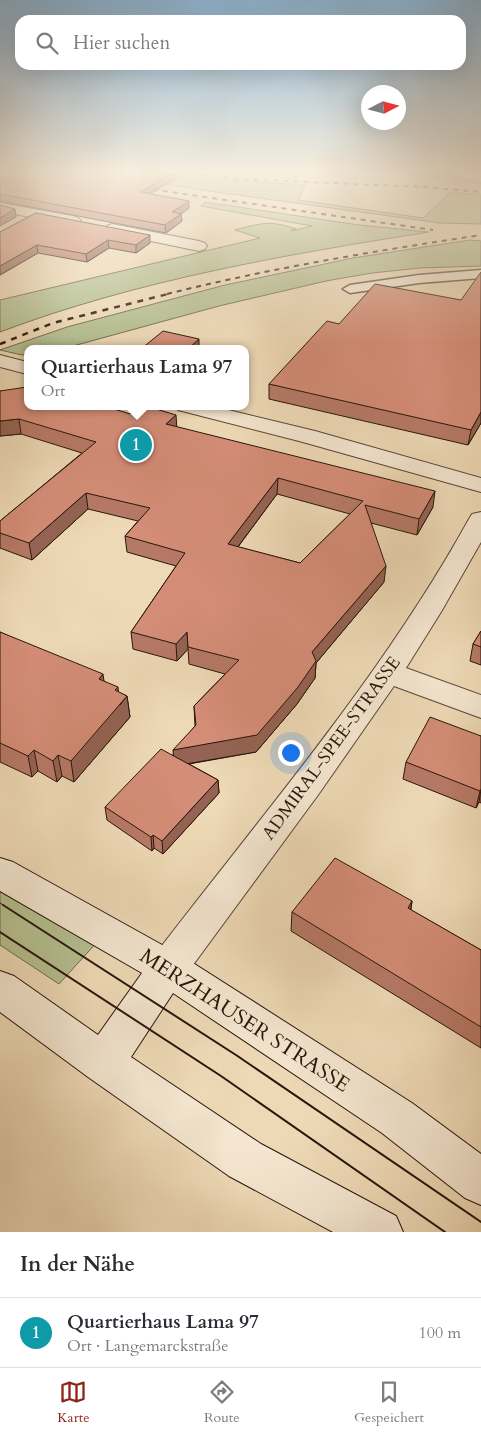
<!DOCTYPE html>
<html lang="de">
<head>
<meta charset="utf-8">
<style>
  body { margin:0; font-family:Cardo,serif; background:#f2f2f3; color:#2b2b33 }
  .compass { position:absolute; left:361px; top:85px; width:45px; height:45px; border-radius:50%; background:#fff; box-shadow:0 5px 20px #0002; rotate:84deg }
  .you { position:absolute; left:290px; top:752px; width:18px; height:18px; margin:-12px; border:4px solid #fff; border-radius:50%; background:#1a73e8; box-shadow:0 0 0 8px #1a73e833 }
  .badge { display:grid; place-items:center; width:32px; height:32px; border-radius:50%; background:#8f2418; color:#fff; font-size:16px; font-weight:700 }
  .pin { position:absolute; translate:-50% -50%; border:2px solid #fff; box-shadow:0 1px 5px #0006 }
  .popup { position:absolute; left:24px; top:345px; width:225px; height:65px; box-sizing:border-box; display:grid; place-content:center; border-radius:10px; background:#fff; filter:drop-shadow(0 1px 4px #0005); font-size:16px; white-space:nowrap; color:#7c7c81 }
  .popup b { font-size:19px; color:#2b2b33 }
  .popup::after { content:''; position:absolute; left:50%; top:100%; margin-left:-10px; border:10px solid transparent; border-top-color:#fff }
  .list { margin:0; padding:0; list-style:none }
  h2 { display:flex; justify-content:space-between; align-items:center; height:65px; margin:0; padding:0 20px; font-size:21px }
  h2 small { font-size:16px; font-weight:400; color:#7c7c81 }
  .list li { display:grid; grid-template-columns:32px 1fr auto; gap:15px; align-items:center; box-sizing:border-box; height:70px; padding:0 20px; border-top:1px solid #e1e1e2 }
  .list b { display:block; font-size:19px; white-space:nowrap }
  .list p { margin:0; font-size:16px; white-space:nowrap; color:#7c7c81 }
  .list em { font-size:16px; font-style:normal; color:#7c7c81 }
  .icon { flex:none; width:28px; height:28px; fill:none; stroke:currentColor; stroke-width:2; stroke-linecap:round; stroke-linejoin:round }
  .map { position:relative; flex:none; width:481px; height:1232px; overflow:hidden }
  .search { position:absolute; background:#fff; box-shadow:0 5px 20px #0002; left:15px; right:15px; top:15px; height:55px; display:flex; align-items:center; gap:12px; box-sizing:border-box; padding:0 18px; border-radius:15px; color:#7c7c81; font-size:19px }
  .sheet { height:135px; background:#fff }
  nav { display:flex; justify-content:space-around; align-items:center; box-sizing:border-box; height:70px; border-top:1px solid #e1e1e2; background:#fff; font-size:14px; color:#7c7c81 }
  nav a { display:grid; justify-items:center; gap:2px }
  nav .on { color:#8f2418 }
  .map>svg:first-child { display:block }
  .green { fill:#b5c091; stroke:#6e6a4e }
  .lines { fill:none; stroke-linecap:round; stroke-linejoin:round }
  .lane-casing { stroke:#5a4636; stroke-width:3 }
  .street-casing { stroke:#5a4636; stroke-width:2 }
  .secondary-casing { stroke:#28150b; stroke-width:2 }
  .lane { fill:#f4e6d0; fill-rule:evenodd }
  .street { fill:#f4e6d0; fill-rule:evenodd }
  .secondary { fill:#f4e6d0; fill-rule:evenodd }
  .tram-far1 { stroke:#28150b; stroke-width:1 }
  .tram { stroke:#28150b; stroke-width:2 }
  .rail-far1 { stroke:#28150b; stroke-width:2; stroke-dasharray:5 5; stroke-linecap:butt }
  .rail { stroke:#28150b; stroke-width:2.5; stroke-dasharray:6 6; stroke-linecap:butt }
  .wall { fill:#b67966; stroke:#28150b; fill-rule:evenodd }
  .shaded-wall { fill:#946353; stroke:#28150b }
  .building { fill:#d48d77; stroke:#28150b; fill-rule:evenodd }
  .labels { text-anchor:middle; stroke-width:4.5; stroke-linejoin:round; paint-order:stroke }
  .street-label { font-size:18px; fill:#28150b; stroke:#f4e6d0 }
  .near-street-label { font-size:21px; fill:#28150b; stroke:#f4e6d0 }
</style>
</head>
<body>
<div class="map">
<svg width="481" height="1232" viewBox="0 0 481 1232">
  <rect width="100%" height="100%" fill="#eed9b6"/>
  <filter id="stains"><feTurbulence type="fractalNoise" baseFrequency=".004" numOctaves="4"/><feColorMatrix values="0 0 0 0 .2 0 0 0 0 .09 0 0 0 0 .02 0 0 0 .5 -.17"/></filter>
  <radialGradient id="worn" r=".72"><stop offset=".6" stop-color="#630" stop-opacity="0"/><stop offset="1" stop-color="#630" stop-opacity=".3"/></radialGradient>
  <path class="green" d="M 109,171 L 173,181 L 180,177 L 305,185 L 298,200 L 423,218 L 451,192 L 481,195 L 481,224 L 440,223 L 216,192 L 152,182 Z
    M 401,171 L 435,171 L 481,181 L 481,184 L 425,177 Z
    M 205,202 L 359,225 L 429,232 C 284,255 138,280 0,332 L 0,300 L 260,238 L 235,230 C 261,223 270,220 296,229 L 291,231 L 312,226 L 201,206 Z
    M 470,240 L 481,241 L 481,266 L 420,268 L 372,273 L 326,281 L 219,306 L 62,349 L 27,349 L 27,354 L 22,355 L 0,350 L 67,327 L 225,285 L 353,258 Z
    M 0,885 L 98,941 L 59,984 L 0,945 Z"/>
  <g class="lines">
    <g class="lane-casing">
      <path id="lane" d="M 481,270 L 481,278 L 419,283 L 350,293 L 343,289 L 350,285 L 419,275 Z"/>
    </g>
    <g class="street-casing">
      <path id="street" d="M 445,171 L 470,171 L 481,174 L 481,182 L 447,174 Z
        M 0,203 L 73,216 L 78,218 L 81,221 L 78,224 L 73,226 L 0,211 Z
        M 112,224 L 199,241 L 205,243 L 207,246 L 205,249 L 199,251 L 107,232 L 104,229 L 107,226 Z
        M 0,355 L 27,362 L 27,374 L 0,367 Z
        M 175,406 L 212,406 L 315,431 L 481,478 L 481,492 L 299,441 L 178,410 Z
        M 481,512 L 481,542 L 441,612 L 406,668 L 481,695 L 481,718 L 394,686 L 318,795 L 182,980 L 168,986 L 154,980 L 149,968 L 154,956 C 264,812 381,678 469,519 L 472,514 Z"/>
    </g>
    <g class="secondary-casing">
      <path id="secondary" d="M 0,858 L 13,862 L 182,956 L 412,1103 L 481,1154 L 481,1205 L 465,1198 L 382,1133 L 173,993 L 131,1057 L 261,1144 L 396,1216 L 403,1232 L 333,1232 L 229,1176 L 88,1077 L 0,1012 L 0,971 L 14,976 L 98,1035 L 142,973 L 0,891 Z"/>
    </g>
    <use href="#lane" class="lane"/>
    <use href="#street" class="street"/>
    <use href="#secondary" class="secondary"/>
    <path class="tram-far1" d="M 0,903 L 5,906"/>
    <path class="tram" d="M 3,905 L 236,1055 L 481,1222
      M 0,932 L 221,1076 L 445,1232"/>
    <path class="rail-far1" d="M 164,171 L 239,179 L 423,187 L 481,192
      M 240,171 L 260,173
      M 143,188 L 433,230
      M 167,294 C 271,268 376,251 481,235"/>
    <path class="rail" d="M 0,344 L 53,323 L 172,293"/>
  </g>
  <path class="wall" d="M 0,171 L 178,177 L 150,194 L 189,208 L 181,214 L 182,221 L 166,233 L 0,201 Z
    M 36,213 L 150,243 L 136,253 L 109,248 L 87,262 L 38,253 L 0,275 L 0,232 Z
    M 269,384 L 481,423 L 468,445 L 269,399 Z
    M 0,391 L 177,427 L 433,507 L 417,535 L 371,523 L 384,582 L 316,663 L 315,678 L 297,704 L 256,752 L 189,764 L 218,780 L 219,793 L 163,854 L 154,848 L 152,851 L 107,820 L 105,807 L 173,755 L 195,726 L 194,706 L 225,674 L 189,664 L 188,649 L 177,661 L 133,649 L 131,632 L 176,566 L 127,552 L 125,536 L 138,521 L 88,509 L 32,560 L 0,548 L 0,521 L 82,453 L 21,434 L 0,436 ZM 277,494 L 350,514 L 300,563 L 238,547 Z
    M 481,631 L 481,665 L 470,661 L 473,644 Z
    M 0,632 L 104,681 L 118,692 L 127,696 L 130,717 L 74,782 L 62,776 L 57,782 L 38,771 L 32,777 L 0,762 Z
    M 481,736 L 481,803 L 479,802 L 476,808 L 403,779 L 406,762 Z
    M 412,901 L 411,910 L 481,950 L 481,1048 L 291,931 L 292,912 Z"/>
  <path class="shaded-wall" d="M 175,171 L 177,171 L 178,177 L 141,199 L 141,192 Z
    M 189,201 L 189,208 L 174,219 L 181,214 L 182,221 L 166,233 L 165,225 L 172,212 Z
    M 15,209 L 16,217 L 0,226 L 0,218 Z
    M 150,235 L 150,243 L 136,253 L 136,245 Z
    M 108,240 L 109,248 L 87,262 L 86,254 Z
    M 37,245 L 38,253 L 0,275 L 0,266 Z
    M 199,339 L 199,349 L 188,349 Z
    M 481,412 L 481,423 L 468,445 L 471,430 Z
    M 176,415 L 177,430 L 166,424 Z
    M 19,419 L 21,434 L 0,436 L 0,421 Z
    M 278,478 L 277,494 L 228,560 L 228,544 Z
    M 435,491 L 433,507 L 417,535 L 419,519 Z
    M 86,493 L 88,509 L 32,560 L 29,543 Z
    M 386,566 L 384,582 L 316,663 L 315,678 L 297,704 L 256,752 L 174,766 L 173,750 L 312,652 Z
    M 187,632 L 188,649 L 177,661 L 176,644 Z
    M 103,674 L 106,695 L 99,679 Z
    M 118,687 L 120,705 L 127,696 L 130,717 L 74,782 L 71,761 L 115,690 Z
    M 34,750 L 38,771 L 32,777 L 28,756 Z
    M 58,755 L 62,776 L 57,782 L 53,761 Z
    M 218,780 L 219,793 L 163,854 L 162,841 Z
    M 481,789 L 479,802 L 476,808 L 480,791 Z
    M 153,835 L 154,848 L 152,851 L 151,837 Z
    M 412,901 L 409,920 L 408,908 Z"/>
  <path class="building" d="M 0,171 L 175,171 L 141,192 L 189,201 L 172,212 L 181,214 L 165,225 L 0,194 Z
    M 0,205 L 15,209 L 0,218 Z
    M 36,213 L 150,235 L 136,245 L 108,240 L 86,254 L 37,245 L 0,266 L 0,232 Z
    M 481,272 L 481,412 L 471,430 L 269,384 L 327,321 L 339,324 L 375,284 L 461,300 Z
    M 163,331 L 199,339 L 188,349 L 141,349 Z
    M 27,387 L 27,406 L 105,406 L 130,414 L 140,406 L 146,406 L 176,415 L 166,424 L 435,491 L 419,519 L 365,505 L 386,566 L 312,652 L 316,661 L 298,687 L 257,735 L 173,750 L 196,725 L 194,706 L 239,660 L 188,647 L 187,632 L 176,644 L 131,632 L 185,553 L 125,536 L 150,508 L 86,493 L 29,543 L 0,533 L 0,521 L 96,442 L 19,419 L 0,421 L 0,391 ZM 278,478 L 363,501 L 300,563 L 228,544 Z
    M 481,631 L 481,647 L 473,644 Z
    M 0,632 L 103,674 L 99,679 L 118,687 L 115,690 L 127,696 L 71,761 L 58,755 L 53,761 L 34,750 L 28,756 L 0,743 Z
    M 430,717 L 481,736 L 481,789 L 480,791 L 406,762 Z
    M 161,749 L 218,780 L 162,841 L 153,835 L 151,837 L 105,807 Z
    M 335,858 L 412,901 L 408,908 L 481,950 L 481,1027 L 292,912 Z"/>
  <linearGradient id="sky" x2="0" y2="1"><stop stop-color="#8bb5d6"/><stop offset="0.5" stop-color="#f7eede"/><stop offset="1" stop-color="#f7eede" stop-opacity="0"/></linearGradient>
  <rect width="481" height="344" fill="url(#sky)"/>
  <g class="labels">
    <g class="street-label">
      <text transform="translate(331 748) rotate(-54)" y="6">ADMIRAL-SPEE-STRASSE</text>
    </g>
    <g class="near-street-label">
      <text transform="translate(245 1020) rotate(33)" y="7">MERZHAUSER STRASSE</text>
    </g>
  </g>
  <rect width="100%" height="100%" filter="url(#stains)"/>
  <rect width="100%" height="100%" fill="url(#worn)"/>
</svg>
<svg class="compass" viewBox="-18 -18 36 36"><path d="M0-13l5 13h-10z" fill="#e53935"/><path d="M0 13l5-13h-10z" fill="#7c7c81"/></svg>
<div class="you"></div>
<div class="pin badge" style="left:136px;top:445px;background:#0f9aa8">1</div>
<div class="popup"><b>Quartierhaus Lama 97</b>Ort</div>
<div class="search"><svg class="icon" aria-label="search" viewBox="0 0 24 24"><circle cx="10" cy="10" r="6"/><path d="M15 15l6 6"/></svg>Hier suchen</div>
</div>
<section class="sheet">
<h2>In der Nähe<small></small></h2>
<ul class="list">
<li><span class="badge" style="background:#0f9aa8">1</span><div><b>Quartierhaus Lama 97</b><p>Ort · Langemarckstraße</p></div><em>100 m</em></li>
</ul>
</section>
<nav>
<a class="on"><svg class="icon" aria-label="map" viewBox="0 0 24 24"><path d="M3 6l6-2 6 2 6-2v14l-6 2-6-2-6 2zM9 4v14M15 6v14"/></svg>Karte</a>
<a><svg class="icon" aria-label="directions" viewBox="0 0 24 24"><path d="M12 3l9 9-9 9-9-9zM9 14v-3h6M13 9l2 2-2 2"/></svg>Route</a>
<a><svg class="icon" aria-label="saved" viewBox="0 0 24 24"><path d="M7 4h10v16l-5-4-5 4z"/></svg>Gespeichert</a>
</nav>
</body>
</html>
